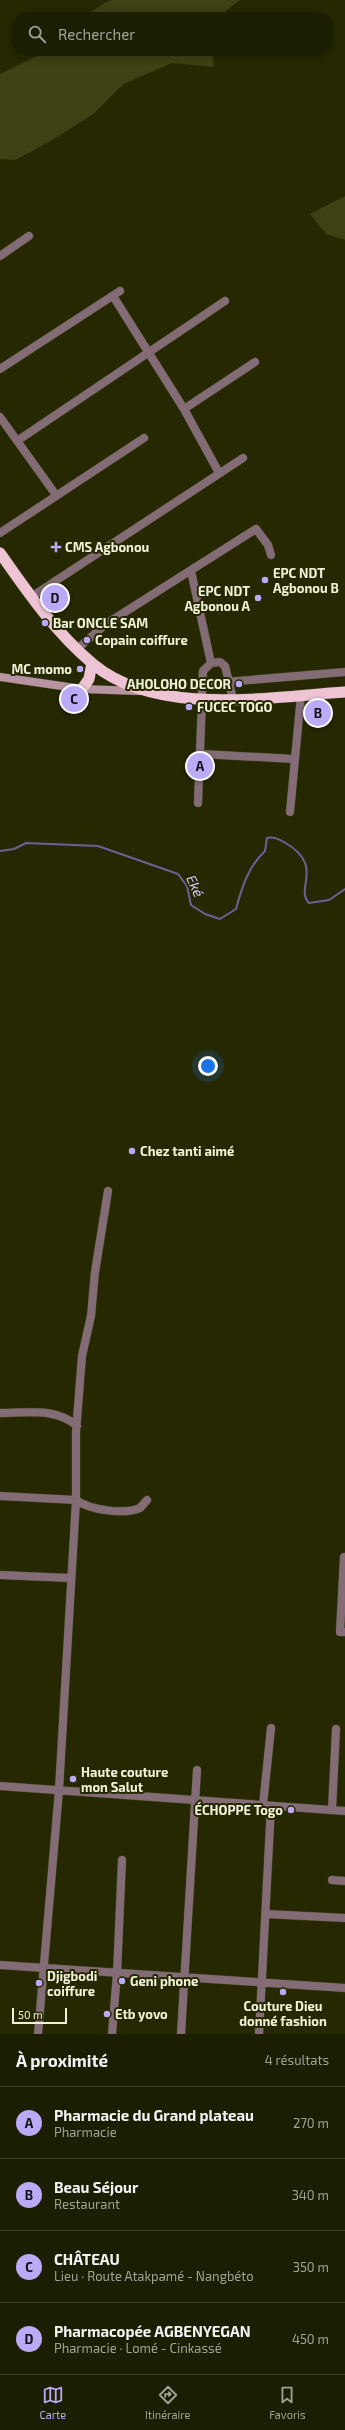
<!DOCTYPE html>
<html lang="fr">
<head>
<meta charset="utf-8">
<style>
  body { margin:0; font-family:"Exo 2",sans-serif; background:#292b11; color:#f1f3f6 }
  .scale { position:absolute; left:12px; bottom:10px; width:55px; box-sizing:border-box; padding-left:4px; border:2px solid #eff2d8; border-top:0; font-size:11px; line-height:14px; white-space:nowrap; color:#eff2d8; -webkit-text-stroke:3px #262802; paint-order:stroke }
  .you { position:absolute; left:208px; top:1066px; width:14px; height:14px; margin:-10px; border:3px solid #fff; border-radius:50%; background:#1a73e8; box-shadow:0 0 0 6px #1a73e833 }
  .badge { display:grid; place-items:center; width:26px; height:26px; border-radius:50%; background:#baaaf7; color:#111; font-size:13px; font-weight:700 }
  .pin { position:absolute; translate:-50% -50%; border:2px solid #fff; box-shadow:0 1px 4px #0006 }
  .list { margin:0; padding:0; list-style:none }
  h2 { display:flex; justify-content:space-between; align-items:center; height:52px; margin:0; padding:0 16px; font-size:17px }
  h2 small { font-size:13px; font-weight:400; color:#a0a299 }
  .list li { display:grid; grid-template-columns:26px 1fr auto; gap:12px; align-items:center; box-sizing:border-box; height:72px; padding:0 16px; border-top:1px solid #3a3c24 }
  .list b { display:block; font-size:15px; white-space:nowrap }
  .list p { margin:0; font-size:13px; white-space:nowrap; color:#a0a299 }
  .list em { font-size:13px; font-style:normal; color:#a0a299 }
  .icon { flex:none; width:22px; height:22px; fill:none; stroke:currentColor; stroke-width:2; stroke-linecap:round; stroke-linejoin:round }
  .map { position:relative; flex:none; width:345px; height:2034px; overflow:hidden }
  .search { position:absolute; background:#1c1e02; box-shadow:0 2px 10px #0003; left:12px; right:12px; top:12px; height:44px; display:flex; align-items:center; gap:10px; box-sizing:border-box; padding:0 14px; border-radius:16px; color:#a0a299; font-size:15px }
  .sheet { height:340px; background:#1c1e02 }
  nav { display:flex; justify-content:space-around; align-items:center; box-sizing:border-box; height:56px; border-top:1px solid #3a3c24; background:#1c1e02; font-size:11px; color:#a0a299 }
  nav a { display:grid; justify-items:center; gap:2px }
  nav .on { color:#baaaf7 }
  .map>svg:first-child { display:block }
  .green { fill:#3e4113 }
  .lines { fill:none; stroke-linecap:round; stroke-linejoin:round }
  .stream { stroke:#6c6096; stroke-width:2 }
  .minor-casing { stroke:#424420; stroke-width:9 }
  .secondary-casing { stroke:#424420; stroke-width:9 }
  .trunk-casing { stroke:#424420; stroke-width:12 }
  .minor { stroke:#836c75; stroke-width:8 }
  .secondary { stroke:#b894a2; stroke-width:8 }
  .trunk { stroke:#eec4d4; stroke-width:11 }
  .poi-dot { fill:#baaaf7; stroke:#262802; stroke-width:1.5 }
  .labels { text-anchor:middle; stroke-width:4; stroke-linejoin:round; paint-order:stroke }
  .poi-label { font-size:13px; font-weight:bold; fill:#eff2d8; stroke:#262802; text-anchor:start }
  .water-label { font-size:14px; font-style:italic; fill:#d5cdfe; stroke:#262802 }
</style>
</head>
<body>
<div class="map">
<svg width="345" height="2034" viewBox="0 0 345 2034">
  <rect width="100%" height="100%" fill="#262802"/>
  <path class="green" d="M 110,0 L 240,0 L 218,17 L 82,17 Z
    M 47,51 L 212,51 L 214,67 L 172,63 L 124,84 L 92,115 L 49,142 L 15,160 L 0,159 L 0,74 Z
    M 345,196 L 345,240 L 326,234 L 310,214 Z"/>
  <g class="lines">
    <path class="stream" d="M 0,851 L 14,849 L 26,843 L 98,846 L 178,874 L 187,886 L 191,905 L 205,914 L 220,919 L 236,909 C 242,887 248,867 265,851 L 267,838 C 273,836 279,839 284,842 C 326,866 294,888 309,903 L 329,900 L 345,889"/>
    <g class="minor-casing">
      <path id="minor" d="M 0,256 L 29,236
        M 113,296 L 184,409 L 218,471
        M 0,369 L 120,291
        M 184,409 L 255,362
        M 0,417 L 56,495
        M 17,441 L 225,301
        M 0,533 L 144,438
        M 191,571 L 211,663 L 203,671 L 202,695
        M 31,597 L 243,458
        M 77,649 L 106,624 L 256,529 L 268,545 L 271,555
        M 211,663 L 220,662 L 225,666 L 232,695
        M 202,684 L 345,672
        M 201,754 L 294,759
        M 198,803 L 202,700
        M 290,812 L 301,695
        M 0,1413 C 27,1413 56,1407 77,1426
        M 0,1496 L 76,1500 C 90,1510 124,1515 140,1508 L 147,1500
        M 344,1557 L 340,1632 L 345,1632
        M 0,1575 L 70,1578
        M 0,1786 L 345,1811
        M 263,1805 L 271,1728
        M 332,1810 L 336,1729
        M 332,1880 L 345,1881
        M 266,1914 L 345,1918
        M 0,1965 L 345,1988
        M 38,2034 L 59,1790 L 76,1500 L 76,1432 L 82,1356 L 91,1316 L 95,1272 L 108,1191
        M 112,2034 L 117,1973 L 122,1860
        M 181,2034 L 197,1770
        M 259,2034 L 271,1806"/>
    </g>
    <g class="secondary-casing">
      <path id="secondary" d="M 0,677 L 82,689 L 140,691"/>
    </g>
    <g class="trunk-casing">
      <path id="trunk" d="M 0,553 C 28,593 55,632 93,664 C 157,717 268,697 345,692
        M 82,689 L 89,679 L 92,663"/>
    </g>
    <use href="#minor" class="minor"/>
    <use href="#secondary" class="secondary"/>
    <use href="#trunk" class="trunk"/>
  </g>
  <g class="poi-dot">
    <path d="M54 541h4v4h4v4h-4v4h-4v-4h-4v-4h4z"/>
    <circle cx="265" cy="580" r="4"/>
    <circle cx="258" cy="598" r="4"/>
    <circle cx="45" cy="623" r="4"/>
    <circle cx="87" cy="640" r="4"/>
    <circle cx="80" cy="669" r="4"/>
    <circle cx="239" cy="684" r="4"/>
    <circle cx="189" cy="707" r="4"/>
    <circle cx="132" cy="1151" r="4"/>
    <circle cx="73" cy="1779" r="4"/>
    <circle cx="291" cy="1810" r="4"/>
    <circle cx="122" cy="1981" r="4"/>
    <circle cx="39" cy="1983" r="4"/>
    <circle cx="283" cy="1992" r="4"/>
    <circle cx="107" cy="2014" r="4"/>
  </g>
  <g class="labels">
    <g class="poi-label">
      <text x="65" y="552">CMS Agbonou</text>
      <text x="273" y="578">EPC NDT<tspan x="273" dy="15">Agbonou B</tspan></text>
      <text x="250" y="596" text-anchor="end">EPC NDT<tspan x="250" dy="15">Agbonou A</tspan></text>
      <text x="53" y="628">Bar ONCLE SAM</text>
      <text x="95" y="645">Copain coiffure</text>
      <text x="72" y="674" text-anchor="end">MC momo</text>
      <text x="231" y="689" text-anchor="end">AHOLOHO DECOR</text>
      <text x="197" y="712">FUCEC TOGO</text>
      <text x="140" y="1156">Chez tanti aimé</text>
      <text x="81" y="1777">Haute couture<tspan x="81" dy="15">mon Salut</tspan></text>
      <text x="283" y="1815" text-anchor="end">ÉCHOPPE Togo</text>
      <text x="47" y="1981">Djigbodi<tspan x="47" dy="15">coiffure</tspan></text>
      <text x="130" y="1986">Geni phone</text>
      <text x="283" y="2011" text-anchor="middle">Couture Dieu<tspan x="283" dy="15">donné fashion</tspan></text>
      <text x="115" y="2019">Etb yovo</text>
    </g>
    <g class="water-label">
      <text transform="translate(195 886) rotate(65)" y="5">Eké</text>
    </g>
  </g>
</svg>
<div class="scale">50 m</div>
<div class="you"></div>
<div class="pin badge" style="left:200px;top:766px">A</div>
<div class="pin badge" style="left:318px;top:713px">B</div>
<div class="pin badge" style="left:74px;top:699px">C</div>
<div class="pin badge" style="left:55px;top:598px">D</div>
<div class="search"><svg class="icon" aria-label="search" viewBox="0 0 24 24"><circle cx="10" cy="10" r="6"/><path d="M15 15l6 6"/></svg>Rechercher</div>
</div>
<section class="sheet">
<h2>À proximité<small>4 résultats</small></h2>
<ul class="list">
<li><span class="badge">A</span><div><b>Pharmacie du Grand plateau</b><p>Pharmacie</p></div><em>270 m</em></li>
<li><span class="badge">B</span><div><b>Beau Séjour</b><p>Restaurant</p></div><em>340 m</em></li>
<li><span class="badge">C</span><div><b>CHÂTEAU</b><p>Lieu · Route Atakpamé - Nangbéto</p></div><em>350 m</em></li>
<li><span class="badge">D</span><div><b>Pharmacopée AGBENYEGAN</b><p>Pharmacie · Lomé - Cinkassé</p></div><em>450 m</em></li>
</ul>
</section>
<nav>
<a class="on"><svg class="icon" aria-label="map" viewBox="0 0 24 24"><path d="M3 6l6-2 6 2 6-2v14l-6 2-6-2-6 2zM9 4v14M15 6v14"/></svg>Carte</a>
<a><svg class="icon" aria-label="directions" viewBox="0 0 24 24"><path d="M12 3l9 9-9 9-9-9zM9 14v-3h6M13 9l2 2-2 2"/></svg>Itinéraire</a>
<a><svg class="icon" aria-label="saved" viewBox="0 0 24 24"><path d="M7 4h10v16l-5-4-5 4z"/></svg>Favoris</a>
</nav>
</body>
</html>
